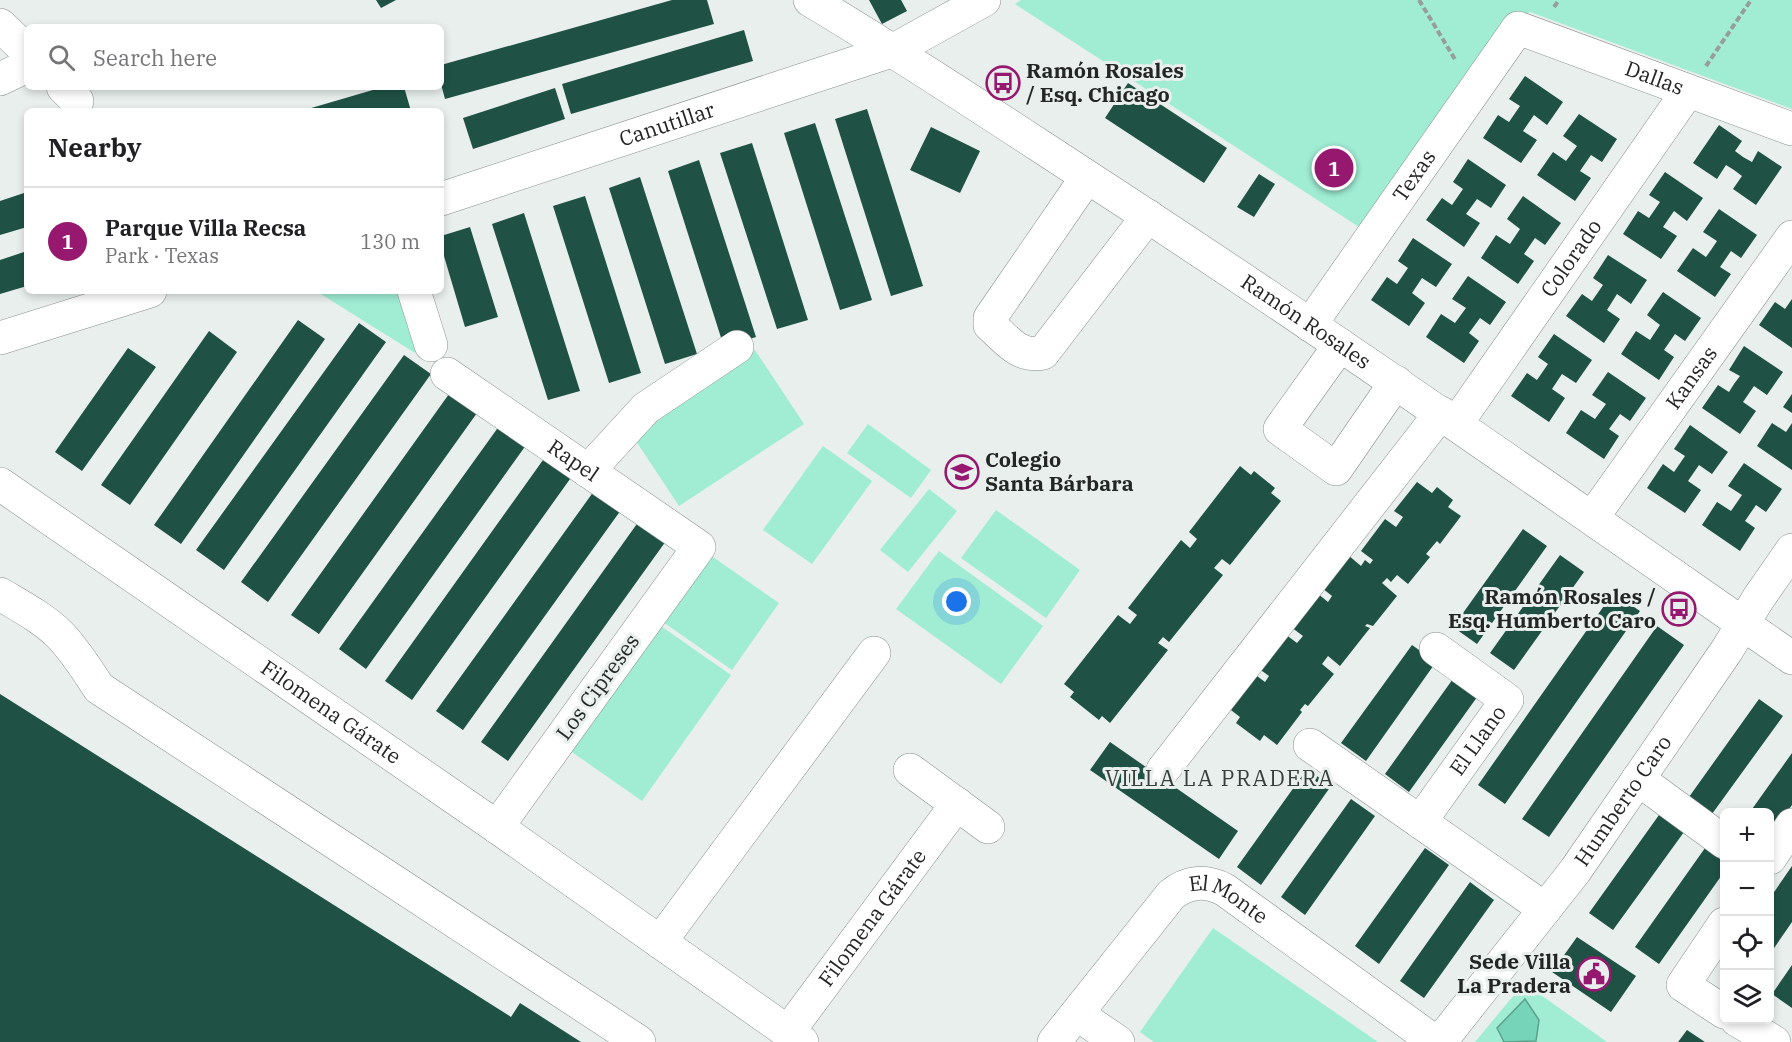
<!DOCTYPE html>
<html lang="en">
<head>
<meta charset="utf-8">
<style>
  body { margin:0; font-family:"IBM Plex Serif",serif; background:#f6f6f6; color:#202124 }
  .controls { position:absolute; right:18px; bottom:18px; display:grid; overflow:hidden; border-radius:9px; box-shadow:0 3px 9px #0003 }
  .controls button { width:54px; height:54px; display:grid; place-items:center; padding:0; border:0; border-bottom:2px solid #e0e0e0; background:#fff; color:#202124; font:30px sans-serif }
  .you { position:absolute; left:957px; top:602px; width:21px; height:21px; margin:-15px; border:4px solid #fff; border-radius:50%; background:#1a73e8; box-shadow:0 0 0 9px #1a73e833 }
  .badge { display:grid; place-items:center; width:39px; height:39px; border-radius:50%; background:#97186f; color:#fff; font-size:20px; font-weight:700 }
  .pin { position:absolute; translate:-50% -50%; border:3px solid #fff; box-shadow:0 2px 6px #0006 }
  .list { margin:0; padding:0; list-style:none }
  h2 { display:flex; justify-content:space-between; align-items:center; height:78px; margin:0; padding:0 24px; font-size:26px }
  h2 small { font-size:20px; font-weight:400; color:#757577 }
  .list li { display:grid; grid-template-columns:39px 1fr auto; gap:18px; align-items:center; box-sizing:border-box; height:108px; padding:0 24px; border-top:2px solid #e0e0e0 }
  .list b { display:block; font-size:22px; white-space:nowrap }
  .list p { margin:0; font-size:20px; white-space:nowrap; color:#757577 }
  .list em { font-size:20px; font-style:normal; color:#757577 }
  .icon { flex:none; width:33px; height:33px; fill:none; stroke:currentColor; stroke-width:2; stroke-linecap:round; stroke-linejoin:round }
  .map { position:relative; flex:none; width:1792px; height:1042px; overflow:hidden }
  .search { position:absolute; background:#fff; box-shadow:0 3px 9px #0003; left:24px; top:24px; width:420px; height:66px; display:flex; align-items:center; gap:15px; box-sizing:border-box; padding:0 21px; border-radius:9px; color:#757577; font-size:22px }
  .panel { position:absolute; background:#fff; box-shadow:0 3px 9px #0003; left:24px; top:108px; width:420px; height:186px; border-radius:9px }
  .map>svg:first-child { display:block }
  .green { fill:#a0edd4 }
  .water { fill:#76d5b8; stroke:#5da08c; stroke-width:1.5 }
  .building { fill:#1f5244 }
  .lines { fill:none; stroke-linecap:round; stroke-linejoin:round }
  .minor-casing { stroke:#898f8d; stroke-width:34 }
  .path { stroke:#979d9a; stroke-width:4; stroke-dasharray:6 3; stroke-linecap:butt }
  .minor { stroke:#fff; stroke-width:33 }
  .labels { text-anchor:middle; stroke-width:6; stroke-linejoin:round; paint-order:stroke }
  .poi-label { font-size:21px; font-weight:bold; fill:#232625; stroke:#e8efec; text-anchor:start }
  .street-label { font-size:21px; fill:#232625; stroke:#e8efec }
  .neighbourhood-label { font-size:22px; letter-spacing:1.5px; fill:#393f3d; stroke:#e8efec }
</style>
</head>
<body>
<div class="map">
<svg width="1792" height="1042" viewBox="0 0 1792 1042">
  <rect width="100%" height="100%" fill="#e8efec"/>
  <path class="green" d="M 1021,0 L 1792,0 L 1792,109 L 1530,12 L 1499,29 L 1359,227 L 1015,4 Z
    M 316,291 L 400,291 L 417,350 L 415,353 Z
    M 755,350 L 804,424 L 679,506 L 630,432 Z
    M 868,424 L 931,470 L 911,498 L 847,453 Z
    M 823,446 L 872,481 L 812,564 L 763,530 Z
    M 929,489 L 957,511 L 908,572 L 880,550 Z
    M 996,510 L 1080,570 L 1046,618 L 961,558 Z
    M 939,551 L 1043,626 L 1001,684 L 896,609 Z
    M 710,555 L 779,603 L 732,670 L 663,622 Z
    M 658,624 L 731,675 L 642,801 L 569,750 Z
    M 1213,928 L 1378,1042 L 1154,1042 L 1140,1032 Z
    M 1524,983 L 1607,1042 L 1475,1042 Z"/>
  <path class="water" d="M 1525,999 L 1539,1020 L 1536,1041 L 1504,1042 L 1497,1028 Z"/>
  <path class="building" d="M 376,0 L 396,0 L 381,8 Z
    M 672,0 L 707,0 L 714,24 L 445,99 L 441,84 L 441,65 Z
    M 869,0 L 901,0 L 907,11 L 882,24 Z
    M 744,30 L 753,61 L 571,114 L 562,84 Z
    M 1525,76 L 1563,102 L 1547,125 L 1534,115 L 1523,131 L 1537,140 L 1521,163 L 1483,138 L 1498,115 L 1509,122 L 1520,106 L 1509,99 Z
    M 1128,83 L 1227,148 L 1204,183 L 1105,118 Z
    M 383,87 L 404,87 L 411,111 L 301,111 Z
    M 555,88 L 565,119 L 473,149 L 463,118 Z
    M 867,109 L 923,286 L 891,296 L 835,119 Z
    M 1579,114 L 1617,139 L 1602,162 L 1591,155 L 1580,171 L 1591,178 L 1575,201 L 1537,175 L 1553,152 L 1566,161 L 1577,146 L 1563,136 Z
    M 815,123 L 872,300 L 840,310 L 784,133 Z
    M 1719,125 L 1742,141 L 1735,151 L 1743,157 L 1752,162 L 1758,151 L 1782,167 L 1756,205 L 1733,189 L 1742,176 L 1734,170 L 1726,165 L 1717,179 L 1693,163 Z
    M 931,127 L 980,151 L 960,193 L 910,170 Z
    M 752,143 L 808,320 L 777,329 L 720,153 Z
    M 1468,159 L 1506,185 L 1491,208 L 1477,199 L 1466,214 L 1480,223 L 1464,247 L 1426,220 L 1442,198 L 1452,205 L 1463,189 L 1453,182 Z
    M 699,160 L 756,337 L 724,347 L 668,171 Z
    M 1665,172 L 1703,198 L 1687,221 L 1674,211 L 1663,227 L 1677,236 L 1661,259 L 1623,234 L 1638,211 L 1649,218 L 1660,202 L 1649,195 Z
    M 1259,174 L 1275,184 L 1254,217 L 1237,207 Z
    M 640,177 L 697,354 L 665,364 L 609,188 Z
    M 27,192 L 27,227 L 0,235 L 0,201 Z
    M 585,196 L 641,373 L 609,383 L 553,206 Z
    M 1523,196 L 1561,223 L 1545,245 L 1535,238 L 1524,254 L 1534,261 L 1518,284 L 1481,258 L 1496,235 L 1510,244 L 1520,229 L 1507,219 Z
    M 1719,209 L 1757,235 L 1741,258 L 1731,251 L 1720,267 L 1731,274 L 1715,297 L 1677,271 L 1693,248 L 1706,257 L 1711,250 L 1717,241 L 1703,232 Z
    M 524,213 L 580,391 L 548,400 L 492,224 Z
    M 470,227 L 498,317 L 465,327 L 441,246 L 441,236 Z
    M 1413,238 L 1452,264 L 1436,287 L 1422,278 L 1412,293 L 1425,303 L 1409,326 L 1371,300 L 1387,277 L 1397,284 L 1408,268 L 1398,261 Z
    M 27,251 L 27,286 L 0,294 L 0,260 Z
    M 1608,255 L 1647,280 L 1631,304 L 1617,294 L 1607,310 L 1620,319 L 1604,343 L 1566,316 L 1582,294 L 1592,301 L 1603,285 L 1593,278 Z
    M 1468,276 L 1506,302 L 1490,325 L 1480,318 L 1469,333 L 1479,341 L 1464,363 L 1426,337 L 1441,314 L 1455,323 L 1466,308 L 1452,299 Z
    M 1663,292 L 1701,318 L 1685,341 L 1675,334 L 1664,350 L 1674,357 L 1659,380 L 1621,354 L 1636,331 L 1650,340 L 1660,325 L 1647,315 Z
    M 1792,299 L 1792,348 L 1759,325 L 1775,302 L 1785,309 Z
    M 298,320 L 325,339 L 181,544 L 154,525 Z
    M 359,323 L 386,342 L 224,570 L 196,550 Z
    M 209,331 L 237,352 L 130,505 L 101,485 Z
    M 1554,334 L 1592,360 L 1576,383 L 1562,374 L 1552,389 L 1565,398 L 1549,422 L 1511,396 L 1527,373 L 1537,380 L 1548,364 L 1538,357 Z
    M 1744,346 L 1783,372 L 1767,395 L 1754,386 L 1743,402 L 1756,411 L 1740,434 L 1702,408 L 1718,385 L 1729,392 L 1734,384 L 1740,376 L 1729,370 Z
    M 128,348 L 156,367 L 82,471 L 55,452 Z
    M 404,355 L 431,374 L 268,602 L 241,582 Z
    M 1608,372 L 1646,398 L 1630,421 L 1620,414 L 1609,429 L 1619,436 L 1604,459 L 1566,433 L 1581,410 L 1595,419 L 1606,404 L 1592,395 Z
    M 454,387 L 482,406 L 319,634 L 291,615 Z
    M 1792,394 L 1792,413 L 1783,407 Z
    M 502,422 L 529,441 L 366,669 L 339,649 Z
    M 1772,423 L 1786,432 L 1792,423 L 1792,470 L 1757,446 Z
    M 1690,425 L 1728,452 L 1712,474 L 1699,465 L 1688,481 L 1701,490 L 1685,513 L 1647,488 L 1663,464 L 1674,472 L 1685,456 L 1674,449 Z
    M 548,453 L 575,472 L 412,700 L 385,681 Z
    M 1744,463 L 1782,489 L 1766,512 L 1756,505 L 1745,521 L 1755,528 L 1740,551 L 1702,525 L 1717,502 L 1731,511 L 1742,495 L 1728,486 Z
    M 1240,466 L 1251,475 L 1254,471 L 1275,488 L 1271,493 L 1281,501 L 1230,565 L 1222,559 L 1214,568 L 1223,575 L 1169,642 L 1163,637 L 1158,643 L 1168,650 L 1110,723 L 1102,716 L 1099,720 L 1070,697 L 1074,692 L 1064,684 L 1118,615 L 1130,624 L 1137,615 L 1128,608 L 1181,540 L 1190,548 L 1197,539 L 1189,532 Z
    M 1417,482 L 1432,493 L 1437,487 L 1453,500 L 1448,507 L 1461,516 L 1440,544 L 1437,541 L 1426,554 L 1430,557 L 1408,584 L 1397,575 L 1391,582 L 1387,578 L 1382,583 L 1397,596 L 1373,626 L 1367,624 L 1365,626 L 1370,628 L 1340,666 L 1328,656 L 1322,664 L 1334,674 L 1308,706 L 1305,704 L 1300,710 L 1302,712 L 1277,745 L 1264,735 L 1260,741 L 1236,723 L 1240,717 L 1227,707 L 1253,673 L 1265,682 L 1269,676 L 1258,668 L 1285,634 L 1297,643 L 1303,636 L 1291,627 L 1317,593 L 1328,602 L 1332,596 L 1322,588 L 1348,555 L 1361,566 L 1365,560 L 1370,564 L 1373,560 L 1361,551 L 1385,519 L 1396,527 L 1403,517 L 1394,511 Z
    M 599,484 L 626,503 L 463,730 L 436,711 Z
    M 644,514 L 671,534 L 508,761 L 481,742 Z
    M 1523,529 L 1547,546 L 1477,644 L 1453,627 Z
    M 1560,555 L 1584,572 L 1514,670 L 1490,653 Z
    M 1613,593 L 1640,611 L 1505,804 L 1478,785 Z
    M 1657,626 L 1684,645 L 1549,837 L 1522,819 Z
    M 1412,645 L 1436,662 L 1366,761 L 1341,743 Z
    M 1455,676 L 1480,693 L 1409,792 L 1385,774 Z
    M 0,694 L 511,1017 L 520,1003 L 581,1042 L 0,1042 Z
    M 1759,699 L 1783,716 L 1712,814 L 1689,797 Z
    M 1110,742 L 1238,831 L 1219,859 L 1090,770 Z
    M 1792,753 L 1792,805 L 1770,837 L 1770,813 L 1750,812 Z
    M 1307,769 L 1331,786 L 1261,885 L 1237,867 Z
    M 1351,799 L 1375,816 L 1305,915 L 1281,897 Z
    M 1659,815 L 1684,832 L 1613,930 L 1589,913 Z
    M 1425,848 L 1449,865 L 1379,964 L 1355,946 Z
    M 1705,848 L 1724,862 L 1724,872 L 1659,964 L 1635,947 Z
    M 1792,866 L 1792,922 L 1770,954 L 1770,898 Z
    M 1470,882 L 1494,900 L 1424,998 L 1400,981 Z
    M 1577,937 L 1636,976 L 1611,1012 L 1552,972 Z
    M 1792,965 L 1792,1008 L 1772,994 Z
    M 1687,1030 L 1705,1042 L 1678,1042 Z"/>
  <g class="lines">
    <g class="minor-casing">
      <g id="minor">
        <path id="s1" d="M 810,0 C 904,56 994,116 1086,176 C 1325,331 1558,495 1792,658"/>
        <path d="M 0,25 L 27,51"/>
        <path d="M 0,79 L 27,66"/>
        <path d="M 63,87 L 77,101"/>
        <path d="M 1087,177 L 990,318 L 990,325 C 1007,340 1019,358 1043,353 L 1148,216"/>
        <path id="s2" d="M 441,199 L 894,50 L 984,0"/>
        <path d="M 414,291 L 431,345"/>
        <path id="s3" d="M 1310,325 L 1518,28 L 1792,129"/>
        <path d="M 0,338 L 150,291"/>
        <path d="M 1340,345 L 1280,429 L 1336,469 L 1396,382"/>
        <path id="s4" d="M 447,374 L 699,547 L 497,827"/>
        <path id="s5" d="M 1456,424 L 1688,91"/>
        <path d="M 588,471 L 646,408 L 737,347"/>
        <path id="s6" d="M 0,484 L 497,827 L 802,1042"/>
        <path id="s7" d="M 1592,518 L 1792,237"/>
        <path d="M 0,594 C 20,606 43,618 59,634 C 75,650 87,670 99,688 L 639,1042"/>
        <path d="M 1310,745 L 1545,909"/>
        <path d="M 910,770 L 988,827"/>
        <path d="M 1163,770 L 1441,413"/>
        <path d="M 1638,779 L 1724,842"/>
        <path id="s8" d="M 1420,822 L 1507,700 L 1436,649"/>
        <path d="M 1770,858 L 1792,825"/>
        <path d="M 1724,924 L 1683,985 L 1724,1012"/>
        <path d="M 660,942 L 874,653"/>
        <path d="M 1077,1014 L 1118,1042"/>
        <path d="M 1737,1020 L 1774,1042"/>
        <path id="s9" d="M 788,1032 L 957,804"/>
        <path id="s10" d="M 1054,1042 L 1171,895 C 1188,881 1206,880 1225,890 L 1435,1042"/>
        <path id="s11" d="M 1440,1042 L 1575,871 L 1727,650 L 1758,599 L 1792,550"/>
      </g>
    </g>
    <path class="path" d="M 1419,0 L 1456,61
      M 1554,7 L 1559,0
      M 1706,66 L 1751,0"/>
    <use href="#minor" class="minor"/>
  </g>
  <defs>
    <g id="bus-ring" transform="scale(1.725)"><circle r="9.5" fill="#e8efec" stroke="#97186f" stroke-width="1.5"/><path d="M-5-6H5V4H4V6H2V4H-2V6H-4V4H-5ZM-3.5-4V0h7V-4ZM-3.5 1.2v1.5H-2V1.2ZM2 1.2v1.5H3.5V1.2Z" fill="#97186f"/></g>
    <g id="school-ring" transform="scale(1.725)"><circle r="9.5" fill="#e8efec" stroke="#97186f" stroke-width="1.5"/><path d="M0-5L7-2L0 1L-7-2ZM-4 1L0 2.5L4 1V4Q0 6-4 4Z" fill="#97186f"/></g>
    <g id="civic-ring" transform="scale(1.725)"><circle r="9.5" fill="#e8efec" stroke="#97186f" stroke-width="1.5"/><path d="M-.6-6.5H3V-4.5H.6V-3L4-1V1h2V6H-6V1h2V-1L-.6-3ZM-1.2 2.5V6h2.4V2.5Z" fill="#97186f"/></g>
  </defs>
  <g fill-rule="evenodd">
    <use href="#bus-ring" x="1003" y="83"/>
    <use href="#school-ring" x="962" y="472"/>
    <use href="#bus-ring" x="1679" y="609"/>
    <use href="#civic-ring" x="1594" y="974"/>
  </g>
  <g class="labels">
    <g class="poi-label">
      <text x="1026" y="78">Ramón Rosales<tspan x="1026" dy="24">/ Esq. Chicago</tspan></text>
      <text x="985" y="467">Colegio<tspan x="985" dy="24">Santa Bárbara</tspan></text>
      <text x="1656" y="604" text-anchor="end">Ramón Rosales /<tspan x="1656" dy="24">Esq. Humberto Caro</tspan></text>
      <text x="1571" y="969" text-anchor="end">Sede Villa<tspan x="1571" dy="24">La Pradera</tspan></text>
    </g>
    <g class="street-label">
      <text dy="7" stroke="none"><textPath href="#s3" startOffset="508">Dallas</textPath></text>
      <text dy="7" stroke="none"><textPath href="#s2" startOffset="238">Canutillar</textPath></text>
      <text dy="7" stroke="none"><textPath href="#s3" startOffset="182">Texas</textPath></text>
      <text dy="7" stroke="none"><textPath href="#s5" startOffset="202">Colorado</textPath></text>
      <text dy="7" stroke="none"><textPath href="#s1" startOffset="591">Ramón Rosales</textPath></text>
      <text dy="7" stroke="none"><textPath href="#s7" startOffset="172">Kansas</textPath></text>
      <text dy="7" stroke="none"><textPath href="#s4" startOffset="153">Rapel</textPath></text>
      <text transform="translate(598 687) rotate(-54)" y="7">Los Cipreses</text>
      <text dy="7" stroke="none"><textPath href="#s6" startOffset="402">Filomena Gárate</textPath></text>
      <text dy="7" stroke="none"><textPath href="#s8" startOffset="100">El Llano</textPath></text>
      <text dy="7" stroke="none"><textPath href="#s11" startOffset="303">Humberto Caro</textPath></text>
      <text dy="7" stroke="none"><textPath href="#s10" startOffset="252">El Monte</textPath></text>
      <text dy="7" stroke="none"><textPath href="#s9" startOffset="142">Filomena Gárate</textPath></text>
    </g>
    <g class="neighbourhood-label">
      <text x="1220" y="786">VILLA LA PRADERA</text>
    </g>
  </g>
</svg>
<div class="controls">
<button>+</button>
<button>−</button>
<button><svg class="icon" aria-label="locate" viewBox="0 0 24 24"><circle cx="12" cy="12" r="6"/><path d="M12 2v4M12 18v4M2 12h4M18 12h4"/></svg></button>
<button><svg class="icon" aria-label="layers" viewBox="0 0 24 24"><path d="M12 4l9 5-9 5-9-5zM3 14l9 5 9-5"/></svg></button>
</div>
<div class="you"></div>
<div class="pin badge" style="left:1334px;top:168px">1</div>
<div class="search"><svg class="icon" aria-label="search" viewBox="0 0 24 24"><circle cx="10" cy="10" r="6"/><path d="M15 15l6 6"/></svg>Search here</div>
<section class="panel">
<h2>Nearby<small></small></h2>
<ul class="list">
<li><span class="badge">1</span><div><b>Parque Villa Recsa</b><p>Park · Texas</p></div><em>130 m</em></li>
</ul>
</section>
</div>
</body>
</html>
